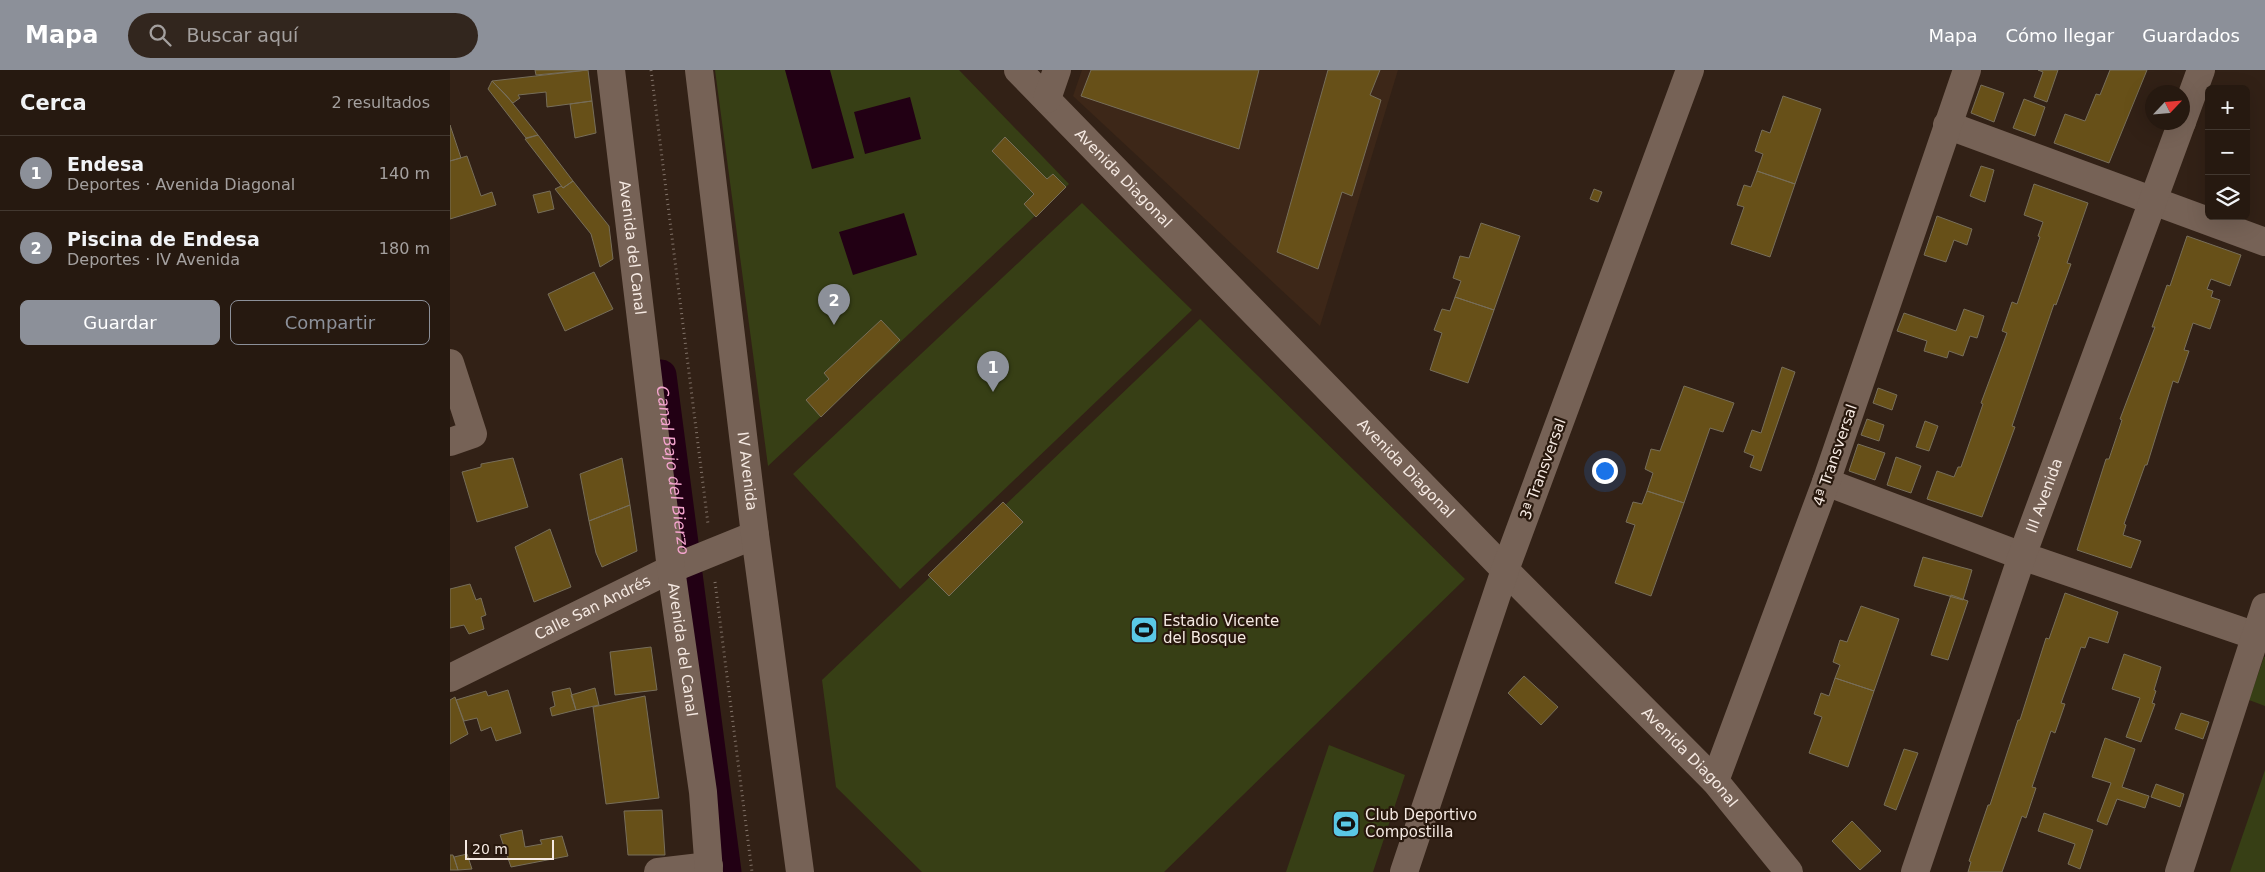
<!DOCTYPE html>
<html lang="es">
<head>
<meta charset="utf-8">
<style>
  body { margin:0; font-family:"DejaVu Sans",sans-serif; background:#32261e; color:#f1f3f6 }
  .controls { position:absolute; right:15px; top:15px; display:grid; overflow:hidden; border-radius:8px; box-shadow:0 5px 20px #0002 }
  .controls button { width:45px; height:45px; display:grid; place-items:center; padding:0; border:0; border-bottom:1px solid #423830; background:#261910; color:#f1f3f6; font:25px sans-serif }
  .compass { position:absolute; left:1695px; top:15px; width:45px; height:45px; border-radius:50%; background:#261910; box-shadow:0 5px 20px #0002; rotate:64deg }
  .scale { position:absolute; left:15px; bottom:12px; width:89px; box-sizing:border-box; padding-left:5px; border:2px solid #f5e9e2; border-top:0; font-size:14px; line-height:18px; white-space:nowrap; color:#f5e9e2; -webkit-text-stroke:4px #28180d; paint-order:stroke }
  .you { position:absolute; left:1154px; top:400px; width:18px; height:18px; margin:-12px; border:4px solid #fff; border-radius:50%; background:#1a73e8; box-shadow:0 0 0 8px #1a73e833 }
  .badge { display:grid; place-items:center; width:32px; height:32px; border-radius:50%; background:#8c9099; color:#fff; font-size:16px; font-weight:700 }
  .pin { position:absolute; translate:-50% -41px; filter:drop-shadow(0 1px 2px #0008) }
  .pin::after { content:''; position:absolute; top:26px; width:18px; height:15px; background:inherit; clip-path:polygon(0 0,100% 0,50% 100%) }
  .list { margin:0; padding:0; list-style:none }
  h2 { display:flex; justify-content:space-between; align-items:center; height:65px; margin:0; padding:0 20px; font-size:21px }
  h2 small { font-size:16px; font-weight:400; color:#a4a09f }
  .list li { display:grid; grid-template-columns:32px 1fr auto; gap:15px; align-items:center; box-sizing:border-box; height:75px; padding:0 20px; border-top:1px solid #423830 }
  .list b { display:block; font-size:19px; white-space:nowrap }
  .list p { margin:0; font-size:16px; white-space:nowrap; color:#a4a09f }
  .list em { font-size:16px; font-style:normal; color:#a4a09f }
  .actions { display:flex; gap:10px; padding:15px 20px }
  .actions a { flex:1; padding:11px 0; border:1px solid #8c9099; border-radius:8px; text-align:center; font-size:18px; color:#8c9099 }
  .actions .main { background:#8c9099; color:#fff }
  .icon { flex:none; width:28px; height:28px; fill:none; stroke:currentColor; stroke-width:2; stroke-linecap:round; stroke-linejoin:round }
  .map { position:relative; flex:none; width:1815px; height:802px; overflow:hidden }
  header { display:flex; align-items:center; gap:30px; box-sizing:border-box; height:70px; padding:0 25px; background:#8c9099; color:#fff }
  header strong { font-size:24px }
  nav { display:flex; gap:28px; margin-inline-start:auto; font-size:18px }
  .search { width:350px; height:45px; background:#32261e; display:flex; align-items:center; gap:12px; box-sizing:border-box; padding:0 18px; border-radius:28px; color:#a4a09f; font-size:19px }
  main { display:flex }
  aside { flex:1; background:#261910 }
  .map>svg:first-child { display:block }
  .built { fill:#3d2718 }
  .green { fill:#373f15 }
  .water { fill:#220014 }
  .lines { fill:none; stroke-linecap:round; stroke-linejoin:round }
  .canal { stroke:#220014; stroke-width:31 }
  .building { fill:#675018; stroke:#776e5a }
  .path { stroke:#817268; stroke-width:3; stroke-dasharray:1 4; stroke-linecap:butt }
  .street { stroke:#766256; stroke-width:28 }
  .secondary { stroke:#766256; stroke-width:28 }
  .labels { text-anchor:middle; stroke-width:4.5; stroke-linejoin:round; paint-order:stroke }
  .street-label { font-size:15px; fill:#f5e9e2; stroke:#28180d }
  .poi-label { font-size:15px; fill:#f5e9e2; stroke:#28180d; text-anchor:start }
  .water-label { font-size:16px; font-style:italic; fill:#f4a4ce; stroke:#28180d }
</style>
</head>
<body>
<header>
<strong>Mapa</strong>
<div class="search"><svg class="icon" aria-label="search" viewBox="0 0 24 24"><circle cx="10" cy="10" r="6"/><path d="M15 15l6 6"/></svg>Buscar aquí</div>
<nav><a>Mapa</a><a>Cómo llegar</a><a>Guardados</a></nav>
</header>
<main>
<aside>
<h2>Cerca<small>2 resultados</small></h2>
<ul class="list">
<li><span class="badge">1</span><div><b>Endesa</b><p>Deportes · Avenida Diagonal</p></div><em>140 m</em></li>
<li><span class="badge">2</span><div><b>Piscina de Endesa</b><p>Deportes · IV Avenida</p></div><em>180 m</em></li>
</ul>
<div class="actions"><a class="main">Guardar</a><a>Compartir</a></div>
</aside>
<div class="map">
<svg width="1815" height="802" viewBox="0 0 1815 802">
  <rect width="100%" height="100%" fill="#322116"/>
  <path class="built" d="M 632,0 L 948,0 L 870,256 L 623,26 Z"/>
  <path class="green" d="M 265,0 L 509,0 L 619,114 L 318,396 Z
    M 632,133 L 742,240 L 450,519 L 343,404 Z
    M 750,249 L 1015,509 L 714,802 L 472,802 L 386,717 L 372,610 Z
    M 1814,587 L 1815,587 L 1815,636 L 1799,630 Z
    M 879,675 L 955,705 L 923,802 L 836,802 Z
    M 1815,700 L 1815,802 L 1780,802 Z"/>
  <path class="water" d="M 335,0 L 380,0 L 404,88 L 362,99 Z
    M 460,27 L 471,69 L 415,84 L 404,42 Z
    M 454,143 L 467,185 L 403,205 L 389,162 Z"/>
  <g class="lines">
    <path class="canal" id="s1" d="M 211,305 L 276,802"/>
  </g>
  <path class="building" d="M 85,0 L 137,0 L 86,5 Z
    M 138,0 L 142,31 L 97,37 L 96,22 L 68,25 L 70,28 L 63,33 L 42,11 Z
    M 641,0 L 809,0 L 789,79 L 631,26 Z
    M 878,0 L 930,0 L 920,25 L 931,30 L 902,126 L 892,122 L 868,199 L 827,182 Z
    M 1588,0 L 1608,0 L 1597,32 L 1584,27 L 1593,2 Z
    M 1660,0 L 1697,0 L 1659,93 L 1604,73 L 1615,44 L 1635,51 L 1646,24 L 1650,25 Z
    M 42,11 L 56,25 L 88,65 L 76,68 L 38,19 Z
    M 1531,15 L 1554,23 L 1544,52 L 1521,43 Z
    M 1333,26 L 1371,39 L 1345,114 L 1307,101 L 1313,84 L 1305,81 L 1312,60 L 1320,63 Z
    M 1574,29 L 1595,37 L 1585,66 L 1563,58 Z
    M 142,31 L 146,63 L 125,68 L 120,34 Z
    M 0,55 L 11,88 L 0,91 Z
    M 88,65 L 123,111 L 113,118 L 75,69 Z
    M 555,67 L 597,109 L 603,104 L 616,117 L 586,147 L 574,134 L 584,124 L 542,81 Z
    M 17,86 L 31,126 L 42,122 L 46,135 L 0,149 L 0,91 Z
    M 1531,96 L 1544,100 L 1535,132 L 1520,126 Z
    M 1307,101 L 1345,114 L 1320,187 L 1281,174 L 1294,137 L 1287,135 L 1294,115 L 1301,117 Z
    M 123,111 L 159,156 L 163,189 L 150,197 L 141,164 L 105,119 L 111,116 L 113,118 Z
    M 1584,114 L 1638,133 L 1617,193 L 1621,194 L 1606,235 L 1604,234 L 1562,356 L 1565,357 L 1532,447 L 1477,429 L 1487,401 L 1504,407 L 1508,397 L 1511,397 L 1533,334 L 1531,333 L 1557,263 L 1552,261 L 1562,232 L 1567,234 L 1590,167 L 1588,166 L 1593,152 L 1574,145 Z
    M 1144,119 L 1152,122 L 1148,132 L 1140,129 Z
    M 100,121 L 104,139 L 88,143 L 83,125 Z
    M 1487,146 L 1522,159 L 1517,175 L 1504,170 L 1496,192 L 1474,185 Z
    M 1031,153 L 1070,166 L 1044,240 L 1005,227 L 1011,211 L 1003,208 L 1010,186 L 1019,188 Z
    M 1737,166 L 1791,185 L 1780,216 L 1761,209 L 1757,219 L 1763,221 L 1761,227 L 1770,230 L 1760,259 L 1743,253 L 1734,280 L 1739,281 L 1728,313 L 1723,311 L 1697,395 L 1695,395 L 1674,454 L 1676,455 L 1673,465 L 1691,471 L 1681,498 L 1627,480 L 1656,389 L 1659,389 L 1672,350 L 1670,349 L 1705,257 L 1702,257 L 1717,215 L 1720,216 Z
    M 144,202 L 163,239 L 115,261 L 98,224 Z
    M 1005,227 L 1044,240 L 1018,313 L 980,300 L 992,263 L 984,260 L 992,239 L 1000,241 Z
    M 1514,239 L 1534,246 L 1527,268 L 1520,266 L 1513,286 L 1499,281 L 1497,288 L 1474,281 L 1477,271 L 1447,261 L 1454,243 L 1506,261 Z
    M 431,250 L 450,270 L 371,347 L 356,330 L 379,309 L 374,303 Z
    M 1332,297 L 1345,302 L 1311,401 L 1300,397 L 1304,386 L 1294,382 L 1302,360 L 1311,363 Z
    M 1234,316 L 1284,333 L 1273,362 L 1260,358 L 1234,433 L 1197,421 L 1203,403 L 1195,399 L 1201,379 L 1210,381 Z
    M 1428,318 L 1447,325 L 1442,340 L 1423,333 Z
    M 1417,349 L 1434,355 L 1429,371 L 1411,365 Z
    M 1475,351 L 1488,356 L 1479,381 L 1466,377 Z
    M 1408,374 L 1435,383 L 1425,410 L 1399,401 Z
    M 1446,387 L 1471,396 L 1461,423 L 1437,415 Z
    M 63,388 L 78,437 L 27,452 L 12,402 L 31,397 L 31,394 Z
    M 172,388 L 180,435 L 139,451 L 130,404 Z
    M 1197,421 L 1234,433 L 1201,526 L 1165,513 L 1185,455 L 1176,452 L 1183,432 L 1192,434 Z
    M 553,432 L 573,452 L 499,526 L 478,505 Z
    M 180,435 L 187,481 L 152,497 L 146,483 L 139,451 Z
    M 100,459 L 121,517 L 84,532 L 65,477 Z
    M 1473,487 L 1522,500 L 1513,530 L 1464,516 Z
    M 20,514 L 26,530 L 31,528 L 36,545 L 31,547 L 34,559 L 19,564 L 14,555 L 0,558 L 0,519 Z
    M 1615,523 L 1668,542 L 1658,573 L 1639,567 L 1635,578 L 1631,577 L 1611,633 L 1615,634 L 1605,663 L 1601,661 L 1582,717 L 1586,718 L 1576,748 L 1572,746 L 1552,802 L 1518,802 L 1521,792 L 1519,791 L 1538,735 L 1540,735 L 1568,650 L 1570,650 L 1596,568 L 1599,569 Z
    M 1501,525 L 1518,531 L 1498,590 L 1481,585 Z
    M 1411,536 L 1449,549 L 1424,621 L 1385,608 L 1390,595 L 1383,592 L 1390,570 L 1397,572 Z
    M 201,577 L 207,620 L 165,625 L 160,582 Z
    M 1674,584 L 1711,597 L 1704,620 L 1706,621 L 1702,633 L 1705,634 L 1691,672 L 1676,667 L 1690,628 L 1662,619 Z
    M 1074,606 L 1108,637 L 1091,655 L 1058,623 Z
    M 1385,608 L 1424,621 L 1398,697 L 1359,683 L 1372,647 L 1364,644 L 1371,623 L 1379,626 Z
    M 120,618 L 126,640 L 102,646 L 100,638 L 105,636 L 102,622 Z
    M 145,618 L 149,635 L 126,640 L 121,625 Z
    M 58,620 L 71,663 L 46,671 L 41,657 L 31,661 L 27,648 L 14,651 L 6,630 L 36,621 L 38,626 Z
    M 195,626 L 209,728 L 156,734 L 143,637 Z
    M 5,627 L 18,664 L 0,674 L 0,630 Z
    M 1731,643 L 1759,652 L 1753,669 L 1725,659 Z
    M 1655,668 L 1685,679 L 1672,717 L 1699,726 L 1695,738 L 1667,729 L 1657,755 L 1647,751 L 1661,713 L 1642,707 Z
    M 1454,679 L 1468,683 L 1446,740 L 1434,735 Z
    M 1706,714 L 1734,724 L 1730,737 L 1701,727 Z
    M 212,740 L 215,785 L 178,785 L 174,741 Z
    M 1594,743 L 1643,760 L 1630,799 L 1618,794 L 1625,774 L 1588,761 Z
    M 1402,751 L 1431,781 L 1410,800 L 1382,771 Z
    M 72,760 L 75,777 L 92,774 L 90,770 L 112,766 L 118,786 L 61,797 L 50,765 Z
    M 17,784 L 22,799 L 8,800 L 4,787 Z
    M 0,785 L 3,785 L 8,800 L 0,800 Z"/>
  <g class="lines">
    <path class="path" d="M 201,0 L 258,454
      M 265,512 L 302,802"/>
    <g class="street">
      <path id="s2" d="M 568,0 L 1055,500 L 1265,711 L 1339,802"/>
      <path d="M 597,29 L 607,0"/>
      <path d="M 1732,52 L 1751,0"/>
      <path d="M 1497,55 L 1815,172"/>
      <path d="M 0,293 L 23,364 L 0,372"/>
      <path d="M 1376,412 L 1572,486 L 1806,566"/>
      <path id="s3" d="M 0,608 L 221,499 L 305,465"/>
      <path d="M 1265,711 L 1376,412 L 1517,0"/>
      <path d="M 208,802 L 259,796"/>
      <path d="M 954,802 L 1055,500 L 1240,0"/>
      <path id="s4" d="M 1465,802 L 1572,486 L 1732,52"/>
      <path d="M 1729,802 L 1815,537"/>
    </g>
    <g class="secondary">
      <path id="s5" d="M 161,0 L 221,499 L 253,722 L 259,802"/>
      <path id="s6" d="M 249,0 L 305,465 L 350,802"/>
    </g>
  </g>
  <defs>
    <g id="stadium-square" transform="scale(1.4375)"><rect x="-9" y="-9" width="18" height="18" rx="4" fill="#5ac8e6" stroke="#28180d"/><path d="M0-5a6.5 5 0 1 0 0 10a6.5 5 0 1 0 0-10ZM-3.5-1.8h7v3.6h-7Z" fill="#111"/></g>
  </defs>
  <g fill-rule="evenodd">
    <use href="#stadium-square" x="694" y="560"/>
    <use href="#stadium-square" x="896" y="754"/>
  </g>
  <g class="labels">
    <g class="street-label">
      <text dy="5" stroke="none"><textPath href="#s2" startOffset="151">Avenida Diagonal</textPath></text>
      <text dy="5" stroke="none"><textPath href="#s5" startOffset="179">Avenida del Canal</textPath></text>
      <text transform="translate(1385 385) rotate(-71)" y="5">4ª Transversal</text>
      <text dy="5" stroke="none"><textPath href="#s2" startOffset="556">Avenida Diagonal</textPath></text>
      <text transform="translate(1093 399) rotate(-70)" y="5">3ª Transversal</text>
      <text dy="5" stroke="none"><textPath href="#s6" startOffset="404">IV Avenida</textPath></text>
      <text dy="5" stroke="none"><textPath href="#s4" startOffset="398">III Avenida</textPath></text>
      <text dy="5" stroke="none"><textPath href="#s3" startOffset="159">Calle San Andrés</textPath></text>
      <text dy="5" stroke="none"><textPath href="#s5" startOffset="584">Avenida del Canal</textPath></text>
      <text dy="5" stroke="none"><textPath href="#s2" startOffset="961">Avenida Diagonal</textPath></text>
    </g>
    <g class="poi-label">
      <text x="713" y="556">Estadio Vicente<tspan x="713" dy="17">del Bosque</tspan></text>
      <text x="915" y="750">Club Deportivo<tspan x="915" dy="17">Compostilla</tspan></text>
    </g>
    <g class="water-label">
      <text dy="6" stroke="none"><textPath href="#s1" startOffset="96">Canal Bajo del Bierzo</textPath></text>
    </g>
  </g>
</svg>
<div class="controls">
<button>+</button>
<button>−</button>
<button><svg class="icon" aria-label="layers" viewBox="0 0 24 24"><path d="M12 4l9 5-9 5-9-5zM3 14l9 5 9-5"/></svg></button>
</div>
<svg class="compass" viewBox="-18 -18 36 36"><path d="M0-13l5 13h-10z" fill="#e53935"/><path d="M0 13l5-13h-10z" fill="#a4a09f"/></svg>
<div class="scale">20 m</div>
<div class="you"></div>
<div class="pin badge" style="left:543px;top:322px">1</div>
<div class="pin badge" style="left:384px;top:255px">2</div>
</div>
</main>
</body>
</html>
